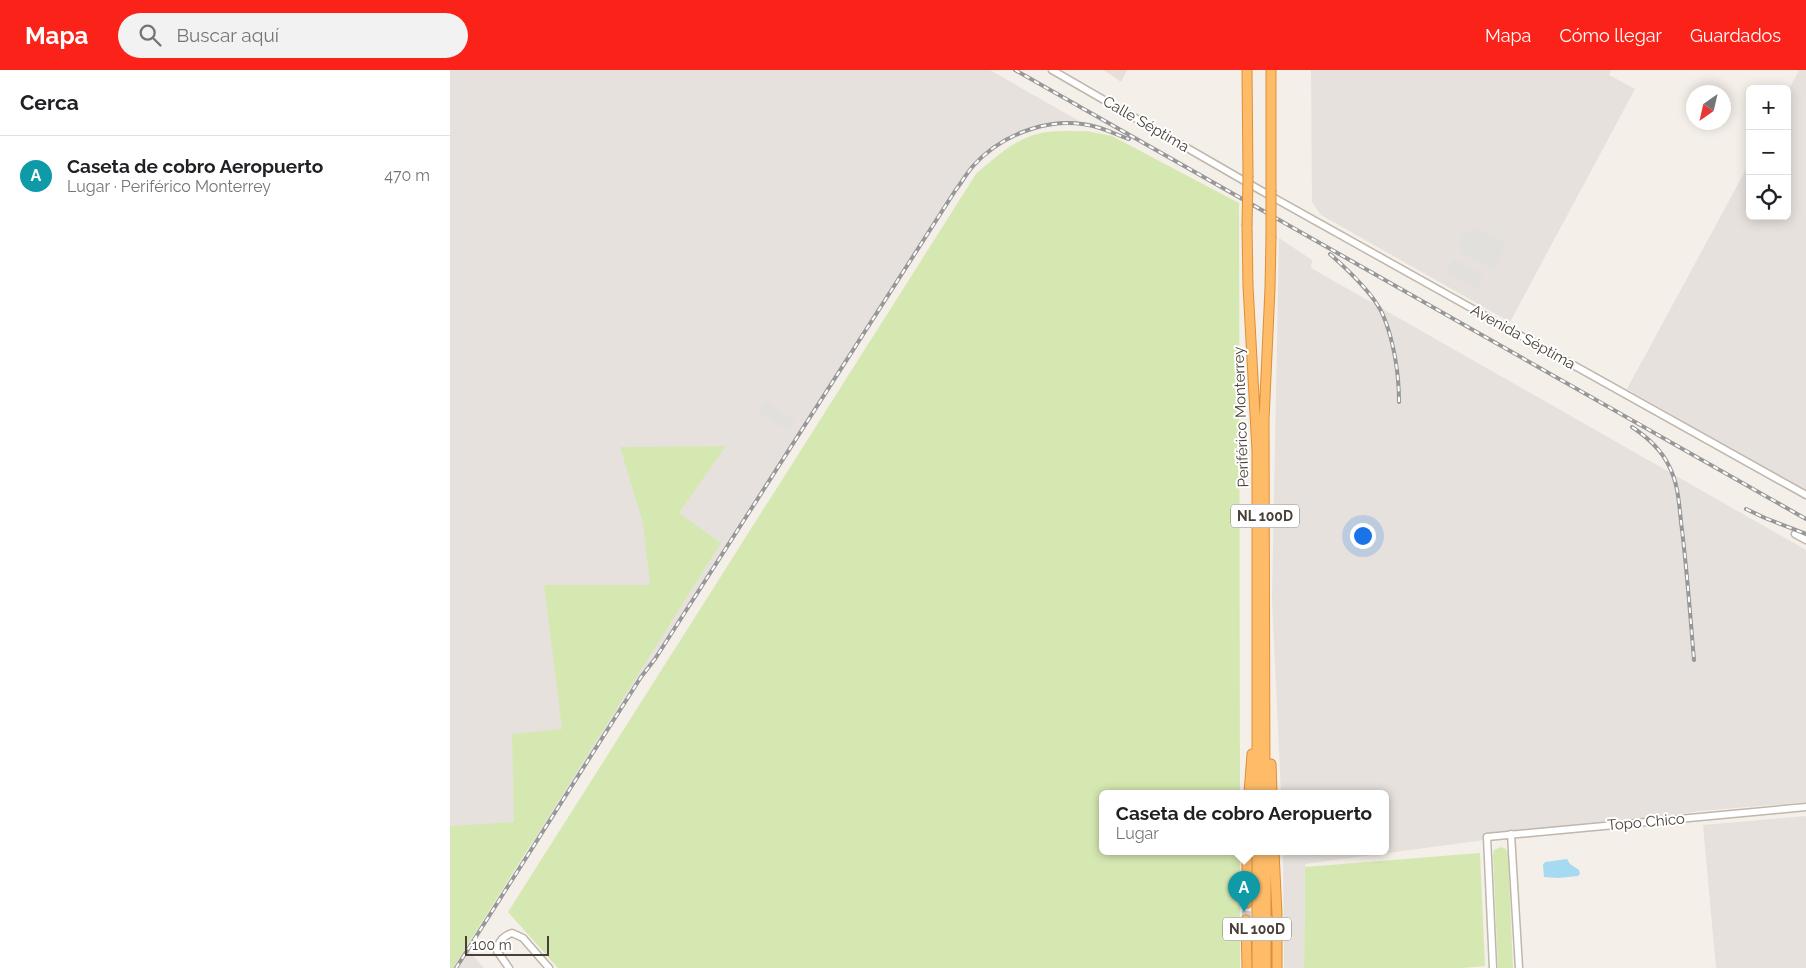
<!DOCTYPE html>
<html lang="es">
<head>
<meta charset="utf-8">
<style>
  body { margin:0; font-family:Raleway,sans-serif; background:#f2f2f2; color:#202124 }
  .controls { position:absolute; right:15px; top:15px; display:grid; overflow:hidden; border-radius:8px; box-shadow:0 2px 12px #0003 }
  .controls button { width:45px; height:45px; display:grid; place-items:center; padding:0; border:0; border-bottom:1px solid #e0e0e0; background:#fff; color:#202124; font:25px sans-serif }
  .compass { position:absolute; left:1236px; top:15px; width:45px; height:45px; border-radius:50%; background:#fff; box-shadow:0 2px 12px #0003; rotate:214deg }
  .scale { position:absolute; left:15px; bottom:12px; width:84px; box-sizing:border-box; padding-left:5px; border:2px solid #483f37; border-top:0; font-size:14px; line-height:18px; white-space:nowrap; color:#483f37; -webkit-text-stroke:4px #fff; paint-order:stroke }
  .you { position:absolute; left:912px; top:465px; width:18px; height:18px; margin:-12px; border:4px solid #fff; border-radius:50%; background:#1a73e8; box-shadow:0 0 0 8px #1a73e833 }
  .badge { display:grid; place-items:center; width:32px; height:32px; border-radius:50%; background:#fa2219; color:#fff; font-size:16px; font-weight:700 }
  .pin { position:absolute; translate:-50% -41px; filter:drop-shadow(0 1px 2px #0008) }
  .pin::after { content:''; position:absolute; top:26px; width:18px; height:15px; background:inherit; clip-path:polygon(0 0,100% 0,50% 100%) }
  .popup { position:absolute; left:649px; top:720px; width:290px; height:65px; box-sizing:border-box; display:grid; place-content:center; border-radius:8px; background:#fff; filter:drop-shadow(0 1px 4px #0005); font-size:16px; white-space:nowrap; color:#757577 }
  .popup b { font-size:19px; color:#202124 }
  .popup::after { content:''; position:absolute; left:50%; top:100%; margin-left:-10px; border:10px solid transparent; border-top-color:#fff }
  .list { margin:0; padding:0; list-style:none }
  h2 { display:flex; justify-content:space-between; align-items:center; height:65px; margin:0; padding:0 20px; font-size:21px }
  h2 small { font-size:16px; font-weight:400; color:#757577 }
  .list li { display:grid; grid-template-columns:32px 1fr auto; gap:15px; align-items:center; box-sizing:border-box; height:80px; padding:0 20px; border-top:1px solid #e0e0e0 }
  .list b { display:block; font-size:19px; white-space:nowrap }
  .list p { margin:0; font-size:16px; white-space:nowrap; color:#757577 }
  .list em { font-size:16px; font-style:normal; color:#757577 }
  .icon { flex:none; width:28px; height:28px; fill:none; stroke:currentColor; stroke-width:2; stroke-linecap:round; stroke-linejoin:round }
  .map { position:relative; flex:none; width:1356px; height:898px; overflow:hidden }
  header { display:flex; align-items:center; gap:30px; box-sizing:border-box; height:70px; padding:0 25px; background:#fa2219; color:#fff }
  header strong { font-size:24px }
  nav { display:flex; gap:28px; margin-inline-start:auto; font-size:18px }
  .search { width:350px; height:45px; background:#f2f2f2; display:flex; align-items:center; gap:12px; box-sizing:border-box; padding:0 18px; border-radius:28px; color:#757577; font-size:19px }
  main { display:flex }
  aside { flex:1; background:#fff }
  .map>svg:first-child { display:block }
  .residential { fill:#e8e0d6 }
  .industrial { fill:#e7e1dd }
  .green { fill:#d6e8b1 }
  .parking { fill:#e2e0dd }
  .water { fill:#a5daf1 }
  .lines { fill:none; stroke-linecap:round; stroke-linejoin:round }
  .highway-tunnel { stroke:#d2ccc5; stroke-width:9; stroke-dasharray:9 4.5; stroke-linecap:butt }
  .minor-casing { stroke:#c0b6ab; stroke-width:9 }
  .highway-casing { stroke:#de8e38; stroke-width:11 }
  .minor { stroke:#fff; stroke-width:6 }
  .highway { stroke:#febc69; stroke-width:9 }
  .rail-casing { stroke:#979797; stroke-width:4 }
  .rail { stroke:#fff; stroke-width:2; stroke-dasharray:5.5; stroke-linecap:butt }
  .highway-bridge-casing { stroke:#de8e38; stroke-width:11; stroke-linecap:butt }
  .highway-bridge { stroke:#febc69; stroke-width:9 }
  .labels { text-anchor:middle; stroke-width:4; stroke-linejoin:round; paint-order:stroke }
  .shield { fill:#fff; stroke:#7f7973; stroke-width:1 }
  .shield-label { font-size:14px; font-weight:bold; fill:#483f37 }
  .street-label { font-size:15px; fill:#483f37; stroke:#fff }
</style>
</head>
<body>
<header>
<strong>Mapa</strong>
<div class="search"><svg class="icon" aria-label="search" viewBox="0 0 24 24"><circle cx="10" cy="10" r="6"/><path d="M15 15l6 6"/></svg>Buscar aquí</div>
<nav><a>Mapa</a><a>Cómo llegar</a><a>Guardados</a></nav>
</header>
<main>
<aside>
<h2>Cerca<small></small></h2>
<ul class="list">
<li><span class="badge" style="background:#0f9aa8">A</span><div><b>Caseta de cobro Aeropuerto</b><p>Lugar · Periférico Monterrey</p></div><em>470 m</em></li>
</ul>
</aside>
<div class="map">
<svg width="1356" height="898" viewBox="0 0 1356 898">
  <rect width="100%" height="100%" fill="#f4efe8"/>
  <path class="residential" d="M 654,0 L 677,0 L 671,12 Z"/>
  <path class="industrial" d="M 0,0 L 540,0 L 629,51 L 568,63 L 534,86 L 505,121 L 87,771 L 0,782 Z
    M 861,0 L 1161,0 L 1159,5 L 1185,19 L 1060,252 L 871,145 L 862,132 Z
    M 1349,0 L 1356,0 L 1356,421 L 1177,319 L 1300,92 L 1300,146 L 1337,146 L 1337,23 Z
    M 829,168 L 862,190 L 861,198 L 1356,480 L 1356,732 L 1251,741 L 855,794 L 854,898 L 834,898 L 833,781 L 935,781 L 935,723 L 831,723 L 822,530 Z
    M 1356,746 L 1356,898 L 1266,898 L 1253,755 Z
    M 16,878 L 34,898 L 3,898 Z"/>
  <path class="green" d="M 637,61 L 662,66 L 789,133 L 790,723 L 653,723 L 653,781 L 790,781 L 790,898 L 108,898 L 58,842 L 526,104 C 547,86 569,65 598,62 C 611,60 624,62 637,61 Z
    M 276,376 L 229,443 L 271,473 L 3,898 L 0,898 L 0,756 L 64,752 L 62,664 L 112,659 L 94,515 L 200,515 L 193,453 L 170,377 Z
    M 1051,777 L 1056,779 L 1058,784 L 1063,898 L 1048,898 L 1043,785 L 1044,780 Z
    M 861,781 L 899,781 L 899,783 L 861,786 Z
    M 1030,783 L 1035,896 L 1012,898 L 854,898 L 855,797 Z"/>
  <path class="parking" d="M 1024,156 L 1057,174 L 1043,200 L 1010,182 L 1012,179 L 1010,172 L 1011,167 Z
    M 1004,189 L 1034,205 L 1026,219 L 996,202 Z
    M 316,331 L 346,351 L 339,362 L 309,342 Z"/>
  <path class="water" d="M 1117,789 L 1120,794 L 1129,800 L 1130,804 L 1128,806 L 1108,808 L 1094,807 L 1093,795 L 1095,792 Z"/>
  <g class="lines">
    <path class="highway-tunnel" d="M 796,850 L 797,833
      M 827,862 L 827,845"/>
    <g class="minor-casing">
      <path id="minor" d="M 602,0 L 810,120 L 1356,425
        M 1345,464 L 1356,470
        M 1061,764 L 1069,898
        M 59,898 L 47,881 C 48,872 53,866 62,863 L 73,868 L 99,898
        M 1043,898 L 1037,767 L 1356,737"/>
    </g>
    <g class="highway-casing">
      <path id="highway" d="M 797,0 L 798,106
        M 821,0 L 821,120
        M 797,156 L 798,216 L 807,381 L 807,723
        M 821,694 L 822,723
        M 799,723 L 802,684
        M 815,723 L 814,350 L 820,218 L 821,169
        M 807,781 L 807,898
        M 816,781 L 816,898
        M 824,781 L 827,845
        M 797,833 L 797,781
        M 796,850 L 797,898
        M 827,898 L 827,862"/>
    </g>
    <use href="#minor" class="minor"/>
    <use href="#highway" class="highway"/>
    <g class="rail-casing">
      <path id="rail" d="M 565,0 L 1356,449
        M 880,184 C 898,200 924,224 933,245 C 944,271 949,304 949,332
        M 1182,357 C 1197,367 1211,379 1219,396 C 1228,413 1229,433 1231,452 C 1237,498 1240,544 1244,590
        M 1296,439 L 1315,448 L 1356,464
        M 6,898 L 191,607 L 205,589 L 505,121 C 511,113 517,103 523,96 C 554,62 605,44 650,58 C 660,61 669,66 679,69"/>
    </g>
    <use href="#rail" class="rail"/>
    <g class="highway-bridge-casing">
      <path id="highway-bridge" d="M 797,156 L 798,106
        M 821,169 L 821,120"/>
    </g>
    <use href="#highway-bridge" class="highway-bridge"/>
  </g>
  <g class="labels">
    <g class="shield">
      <rect x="781" y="434.5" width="68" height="23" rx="4"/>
      <rect x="773" y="847.5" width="68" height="23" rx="4"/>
    </g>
    <g class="shield-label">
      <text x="815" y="451">NL 100D</text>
      <text x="807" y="864">NL 100D</text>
    </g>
    <g class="street-label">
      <text transform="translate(696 54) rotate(30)" y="5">Calle Séptima</text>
      <text transform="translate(1073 267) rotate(29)" y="5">Avenida Séptima</text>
      <text transform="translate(791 347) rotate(-92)" y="5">Periférico Monterrey</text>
      <text transform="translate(1196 752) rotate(-5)" y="5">Topo Chico</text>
    </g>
  </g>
</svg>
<div class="controls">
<button>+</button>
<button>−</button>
<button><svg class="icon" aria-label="locate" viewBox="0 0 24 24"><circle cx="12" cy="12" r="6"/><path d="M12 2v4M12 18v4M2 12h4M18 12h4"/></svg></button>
</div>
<svg class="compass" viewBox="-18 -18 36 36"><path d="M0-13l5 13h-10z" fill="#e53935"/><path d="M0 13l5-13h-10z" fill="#757577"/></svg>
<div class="scale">100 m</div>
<div class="you"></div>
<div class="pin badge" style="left:794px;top:842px;background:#0f9aa8">A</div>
<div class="popup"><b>Caseta de cobro Aeropuerto</b>Lugar</div>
</div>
</main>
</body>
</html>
